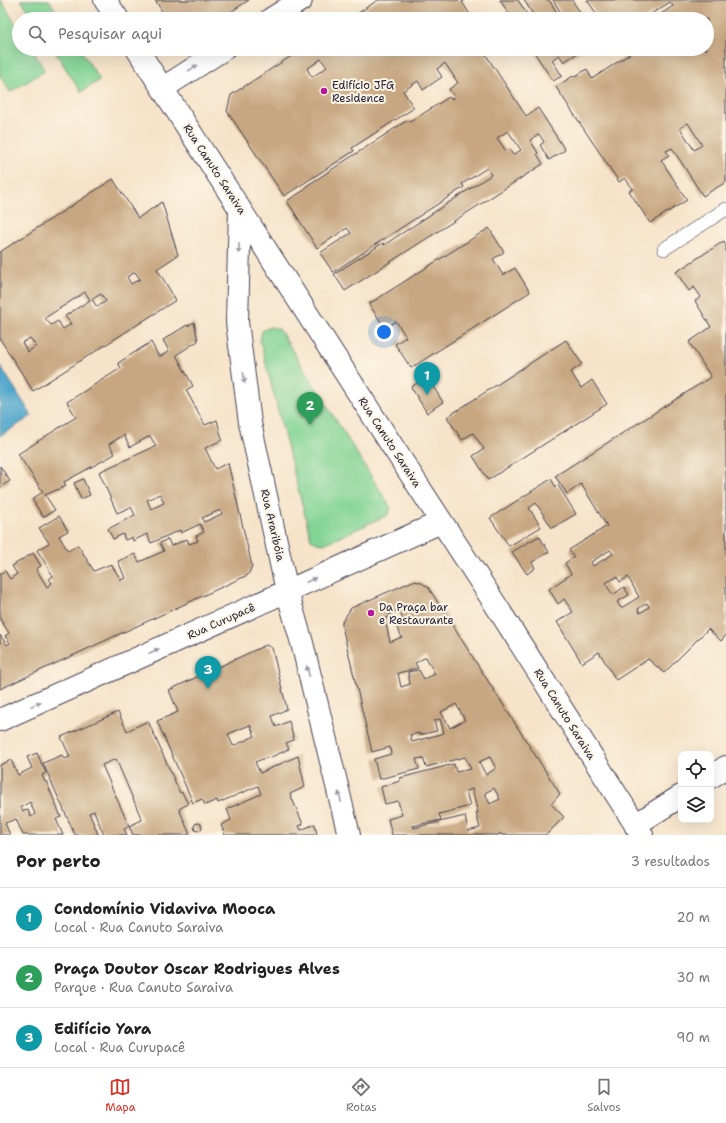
<!DOCTYPE html>
<html lang="pt">
<head>
<meta charset="utf-8">
<style>
  body { margin:0; font-family:"Shantell Sans",sans-serif; background:#f2f2f2; color:#222 }
  .controls { position:absolute; right:12px; bottom:12px; display:grid; overflow:hidden; border-radius:8px; box-shadow:0 4px 16px #0002 }
  .controls button { width:36px; height:36px; display:grid; place-items:center; padding:0; border:0; border-bottom:1px solid #e0e0e0; background:#fff; color:#222; font:20px sans-serif }
  .you { position:absolute; left:384px; top:332px; width:14px; height:14px; margin:-10px; border:3px solid #fff; border-radius:50%; background:#1a73e8; box-shadow:0 0 0 6px #1a73e833 }
  .badge { display:grid; place-items:center; width:26px; height:26px; border-radius:50%; background:#d93025; color:#fff; font-size:13px; font-weight:700 }
  .pin { position:absolute; translate:-50% -33px; filter:drop-shadow(0 1px 2px #0008) }
  .pin::after { content:''; position:absolute; top:21px; width:14px; height:12px; background:inherit; clip-path:polygon(0 0,100% 0,50% 100%) }
  .list { margin:0; padding:0; list-style:none }
  h2 { display:flex; justify-content:space-between; align-items:center; height:52px; margin:0; padding:0 16px; font-size:17px }
  h2 small { font-size:13px; font-weight:400; color:#767676 }
  .list li { display:grid; grid-template-columns:26px 1fr auto; gap:12px; align-items:center; box-sizing:border-box; height:60px; padding:0 16px; border-top:1px solid #e0e0e0 }
  .list b { display:block; font-size:15px; white-space:nowrap }
  .list p { margin:0; font-size:13px; white-space:nowrap; color:#767676 }
  .list em { font-size:13px; font-style:normal; color:#767676 }
  .icon { flex:none; width:22px; height:22px; fill:none; stroke:currentColor; stroke-width:2; stroke-linecap:round; stroke-linejoin:round }
  .map { position:relative; flex:none; width:726px; height:835px; overflow:hidden }
  .search { position:absolute; background:#fff; box-shadow:0 4px 16px #0002; left:12px; right:12px; top:12px; height:44px; display:flex; align-items:center; gap:10px; box-sizing:border-box; padding:0 14px; border-radius:22px; color:#767676; font-size:15px }
  .sheet { height:232px; background:#fff }
  nav { display:flex; justify-content:space-around; align-items:center; box-sizing:border-box; height:56px; border-top:1px solid #e0e0e0; background:#fff; font-size:11px; color:#767676 }
  nav a { display:grid; justify-items:center; gap:2px }
  nav .on { color:#d93025 }
  .map>svg:first-child { display:block }
  .green { fill:#82d495; stroke:#527b68 }
  .water { fill:#50a6cc; stroke:#396484 }
  .building { fill:#c7a781; fill-rule:evenodd }
  .lines { fill:none; stroke-linecap:round; stroke-linejoin:round }
  .lane-casing { stroke:#423f50; stroke-width:14 }
  .street-casing { stroke:#423f50; stroke-width:24 }
  .lane { stroke:#fff; stroke-width:13 }
  .street { stroke:#fff; stroke-width:22 }
  .oneway { fill:#9c9ca7 }
  .poi-dot { fill:#b5179e; stroke:#fcf5e5; stroke-width:1.5 }
  .labels { text-anchor:middle; stroke-width:4; stroke-linejoin:round; paint-order:stroke }
  .poi-label { font-size:11px; fill:#22223b; stroke:#fcf5e5; text-anchor:start }
  .street-label { font-size:11px; fill:#22223b; stroke:#fcf5e5 }
</style>
</head>
<body>
<div class="map">
<svg width="726" height="835" viewBox="0 0 726 835">
  <rect width="100%" height="100%" fill="#fcf5e5"/>
  <filter id="ink" filterUnits="userSpaceOnUse"><feTurbulence type="fractalNoise" baseFrequency=".025" numOctaves="2"/><feDisplacementMap in="SourceGraphic" scale="8" xChannelSelector="R" yChannelSelector="G"/><feConvolveMatrix kernelMatrix="1 2 1 2 8 2 1 2 1" color-interpolation-filters="sRGB"/></filter>
  <filter id="wash" filterUnits="userSpaceOnUse"><feTurbulence type="fractalNoise" baseFrequency=".012" numOctaves="4" result="noise"/><feDisplacementMap in="SourceGraphic" scale="16" xChannelSelector="R" yChannelSelector="G"/><feGaussianBlur stdDeviation="0.9" result="paint"/><feColorMatrix in="noise" values="0 0 0 0 0 0 0 0 0 0 0 0 0 0 0 0 0 1.4 0 .05"/><feComposite in="paint" operator="in"/></filter>
  <g filter="url(#wash)">
    <rect width="100%" height="100%" fill="#f6e3c9"/>
    <path class="green" d="M 0,0 L 1,0 L 19,29 L 19,49 L 32,49 L 45,71 L 10,92 L 0,76 Z
      M 21,0 L 49,0 L 61,19 L 34,19 Z
      M 53,49 L 80,49 L 100,80 L 81,92 Z
      M 270,327 L 279,329 L 391,508 L 388,515 L 324,544 L 317,543 L 311,539 L 260,341 L 262,331 Z"/>
    <path class="water" d="M 0,365 L 32,416 L 0,436 Z"/>
    <g id="blocks">
      <path class="building" d="M 155,0 L 249,0 L 220,19 L 167,19 Z
        M 378,0 L 465,0 L 462,2 L 473,19 L 349,19 Z
        M 500,0 L 518,0 L 530,19 L 512,19 Z
        M 524,0 L 549,0 L 561,19 L 536,19 Z
        M 553,0 L 572,0 L 581,14 L 573,19 L 565,19 Z
        M 587,0 L 726,0 L 726,182 L 703,196 L 672,148 L 666,151 L 669,155 L 661,160 L 687,200 L 650,223 L 629,191 L 633,189 L 625,178 L 619,182 L 556,87 L 573,76 L 574,77 L 587,69 L 592,79 L 637,49 L 707,49 L 707,19 L 654,19 L 673,6 L 670,2 L 643,19 L 600,19 ZM 688,123 L 702,145 L 694,150 L 680,128 Z
        M 302,49 L 482,49 L 526,116 L 538,108 L 565,150 L 549,160 L 540,145 L 544,142 L 539,134 L 530,140 L 538,153 L 537,154 L 543,164 L 345,291 L 334,274 L 383,243 L 384,245 L 491,175 L 487,168 L 462,184 L 464,187 L 333,272 L 320,253 L 351,233 L 347,228 L 317,248 L 287,201 L 306,189 L 305,187 L 403,123 L 409,120 L 410,122 L 449,97 L 451,99 L 455,97 L 449,89 L 458,83 L 445,63 L 437,69 L 442,77 L 423,90 L 418,81 L 403,91 L 414,108 L 352,148 L 354,151 L 284,196 L 227,111 L 231,95 ZM 321,59 L 327,67 L 312,77 L 307,69 ZM 508,131 L 521,150 L 513,155 L 509,149 L 506,151 L 497,138 Z
        M 532,49 L 581,49 L 582,50 L 564,62 L 559,55 L 552,60 L 562,76 L 553,81 Z
        M 113,179 L 138,218 L 162,202 L 178,255 L 157,269 L 176,300 L 33,391 L 0,339 L 0,252 ZM 135,272 L 140,279 L 131,284 L 127,277 ZM 85,292 L 90,300 L 65,316 L 71,324 L 63,329 L 58,321 L 51,325 L 45,318 ZM 101,294 L 106,301 L 97,307 L 92,299 ZM 30,338 L 36,346 L 28,352 L 22,343 Z
        M 489,228 L 504,252 L 493,259 L 503,275 L 515,268 L 530,292 L 411,368 L 395,344 L 406,337 L 396,321 L 385,328 L 369,304 Z
        M 724,241 L 726,245 L 726,317 L 725,318 L 726,319 L 726,612 L 725,613 L 726,614 L 726,635 L 721,641 L 708,629 L 664,673 L 648,659 L 616,680 L 599,652 L 582,663 L 557,622 L 573,612 L 564,599 L 558,604 L 549,589 L 571,574 L 565,563 L 574,557 L 569,550 L 607,526 L 581,484 L 567,494 L 555,476 L 711,377 L 689,342 L 711,327 L 695,301 L 701,297 L 694,287 L 689,291 L 676,272 ZM 610,550 L 613,554 L 593,566 L 591,562 ZM 617,577 L 620,582 L 628,577 L 639,597 L 621,608 L 617,602 L 629,595 L 624,587 L 613,595 L 605,583 ZM 647,603 L 649,607 L 640,613 L 638,609 Z
        M 194,322 L 198,341 L 176,355 L 193,386 L 186,390 L 205,425 L 217,420 L 222,440 L 205,448 L 215,469 L 228,463 L 252,566 L 248,575 L 0,689 L 0,635 L 7,645 L 10,643 L 5,636 L 9,633 L 0,619 L 0,574 L 5,571 L 10,579 L 17,574 L 12,566 L 33,553 L 41,566 L 36,569 L 47,587 L 52,583 L 49,579 L 53,576 L 37,550 L 49,543 L 39,528 L 59,516 L 68,531 L 59,536 L 68,551 L 78,545 L 94,571 L 111,564 L 121,580 L 125,578 L 118,561 L 135,554 L 139,562 L 164,551 L 160,543 L 168,539 L 171,546 L 187,539 L 189,544 L 198,541 L 196,536 L 204,532 L 200,524 L 181,533 L 180,530 L 151,543 L 147,534 L 133,541 L 132,537 L 125,540 L 123,534 L 113,539 L 108,529 L 135,515 L 131,507 L 117,513 L 99,472 L 156,446 L 150,436 L 130,447 L 124,435 L 109,444 L 115,454 L 64,482 L 66,486 L 45,495 L 55,510 L 43,517 L 32,499 L 43,492 L 18,454 L 76,417 L 67,402 L 121,368 L 118,363 L 151,342 L 159,357 L 169,351 L 163,340 L 187,325 L 188,326 ZM 160,494 L 164,503 L 151,509 L 147,500 ZM 220,510 L 222,514 L 204,522 L 202,518 Z
        M 566,340 L 582,364 L 571,372 L 581,388 L 592,380 L 607,404 L 488,480 L 473,456 L 484,449 L 473,433 L 462,440 L 447,417 Z
        M 427,377 L 443,402 L 427,413 L 411,387 Z
        M 0,466 L 10,481 L 0,487 Z
        M 83,479 L 90,495 L 81,499 L 74,483 Z
        M 551,479 L 556,487 L 558,485 L 576,514 L 552,528 L 536,503 L 529,508 L 541,527 L 509,546 L 490,518 Z
        M 539,536 L 549,552 L 532,562 L 535,568 L 527,574 L 512,552 Z
        M 413,581 L 420,582 L 428,587 L 560,794 L 551,804 L 564,817 L 546,835 L 502,835 L 500,833 L 499,835 L 392,835 L 388,819 L 402,815 L 398,801 L 385,804 L 381,787 L 400,781 L 400,778 L 454,764 L 456,772 L 471,769 L 465,757 L 426,767 L 423,758 L 416,759 L 419,769 L 379,779 L 374,759 L 391,754 L 390,747 L 372,752 L 342,626 L 342,622 L 351,608 ZM 398,610 L 403,619 L 394,623 L 402,637 L 390,642 L 385,619 L 390,616 L 390,614 ZM 426,657 L 435,674 L 424,679 L 419,670 L 408,672 L 410,684 L 401,687 L 398,673 L 418,668 L 415,663 ZM 456,704 L 465,720 L 450,728 L 441,712 ZM 440,719 L 444,733 L 412,742 L 410,735 L 419,733 L 419,735 L 437,731 L 434,721 ZM 490,757 L 496,768 L 486,775 L 479,762 ZM 494,788 L 500,799 L 490,804 L 485,793 ZM 472,789 L 478,813 L 476,813 L 480,828 L 468,831 L 465,816 L 414,828 L 413,826 L 441,820 L 439,814 L 470,806 L 466,791 Z
        M 266,645 L 272,648 L 287,709 L 272,716 L 276,727 L 289,721 L 294,740 L 286,743 L 289,749 L 269,758 L 268,757 L 255,762 L 260,773 L 298,756 L 305,787 L 290,794 L 303,824 L 299,826 L 301,830 L 315,824 L 317,835 L 225,835 L 221,825 L 231,820 L 227,809 L 261,794 L 258,786 L 218,803 L 217,800 L 205,805 L 202,799 L 193,803 L 157,721 L 178,712 L 169,690 ZM 250,725 L 255,736 L 233,746 L 228,734 Z
        M 118,712 L 127,731 L 148,721 L 180,793 L 182,792 L 188,804 L 179,809 L 190,835 L 133,835 L 129,826 L 142,820 L 116,759 L 102,765 L 129,826 L 124,829 L 127,835 L 104,835 L 94,811 L 89,813 L 98,834 L 95,835 L 75,835 L 43,763 L 62,755 L 64,759 L 70,757 L 61,737 Z
        M 37,753 L 46,773 L 42,775 L 45,782 L 46,781 L 61,817 L 56,819 L 63,835 L 23,835 L 16,819 L 5,823 L 10,835 L 0,835 L 0,765 L 11,760 L 18,775 L 32,768 L 27,757 ZM 30,802 L 35,814 L 31,817 L 28,810 L 23,811 L 21,807 Z
        M194 827a4 4 0 1 1 8 0a4 4 0 1 1-8 0Z"/>
    </g>
  </g>
  <g filter="url(#ink)">
    <use href="#blocks" fill-opacity="0" stroke="#423f50" stroke-width="1"/>
    <g class="lines">
      <g class="lane-casing">
        <path id="lane" d="M 664,249 L 726,209"/>
      </g>
      <g class="street-casing">
        <path id="street" d="M 105,0 L 118,19
          M 271,19 L 301,0
          M 137,49 L 391,444 L 490,596 L 642,835
          M 163,88 L 224,49
          M 240,209 L 237,322 L 250,423 L 287,591 L 302,643 L 349,835
          M 0,720 L 441,522
          M 711,777 L 726,767
          M 635,825 L 681,796"/>
      </g>
      <use href="#lane" class="lane"/>
      <use href="#street" class="street"/>
    </g>
    <defs><path id="oneway-solid" d="M-6-.8H1V-3.2L6.5 0L1 3.2V.8H-6Z"/></defs>
    <g class="oneway">
      <use href="#oneway-solid" transform="translate(193 68) rotate(-32)"/>
      <use href="#oneway-solid" transform="translate(239 248) rotate(91)"/>
      <use href="#oneway-solid" transform="translate(244 378) rotate(83)"/>
      <use href="#oneway-solid" transform="translate(311 580) rotate(-24)"/>
      <use href="#oneway-solid" transform="translate(154 651) rotate(-24)"/>
      <use href="#oneway-solid" transform="translate(308 671) rotate(-104)"/>
      <use href="#oneway-solid" transform="translate(36 704) rotate(-24)"/>
      <use href="#oneway-solid" transform="translate(340 797) rotate(-104)"/>
    </g>
  </g>
  <g class="poi-dot">
    <circle cx="324" cy="91" r="4"/>
    <circle cx="371" cy="613" r="4"/>
  </g>
  <g class="labels">
    <g class="poi-label">
      <text x="332" y="89">Edifício JFG<tspan x="332" dy="13">Residence</tspan></text>
      <text x="379" y="611">Da Praça bar<tspan x="379" dy="13">e Restaurante</tspan></text>
    </g>
    <g class="street-label">
      <text transform="translate(215 169) rotate(57)" y="4">Rua Canuto Saraiva</text>
      <text transform="translate(390 442) rotate(57)" y="4">Rua Canuto Saraiva</text>
      <text transform="translate(273 525) rotate(77)" y="4">Rua Araribóia</text>
      <text transform="translate(221 621) rotate(-24)" y="4">Rua Curupacê</text>
      <text transform="translate(565 714) rotate(58)" y="4">Rua Canuto Saraiva</text>
    </g>
  </g>
</svg>
<div class="controls">
<button><svg class="icon" aria-label="locate" viewBox="0 0 24 24"><circle cx="12" cy="12" r="6"/><path d="M12 2v4M12 18v4M2 12h4M18 12h4"/></svg></button>
<button><svg class="icon" aria-label="layers" viewBox="0 0 24 24"><path d="M12 4l9 5-9 5-9-5zM3 14l9 5 9-5"/></svg></button>
</div>
<div class="you"></div>
<div class="pin badge" style="left:427px;top:395px;background:#0f9aa8">1</div>
<div class="pin badge" style="left:310px;top:425px;background:#2e9e5b">2</div>
<div class="pin badge" style="left:208px;top:689px;background:#0f9aa8">3</div>
<div class="search"><svg class="icon" aria-label="search" viewBox="0 0 24 24"><circle cx="10" cy="10" r="6"/><path d="M15 15l6 6"/></svg>Pesquisar aqui</div>
</div>
<section class="sheet">
<h2>Por perto<small>3 resultados</small></h2>
<ul class="list">
<li><span class="badge" style="background:#0f9aa8">1</span><div><b>Condomínio Vidaviva Mooca</b><p>Local · Rua Canuto Saraiva</p></div><em>20 m</em></li>
<li><span class="badge" style="background:#2e9e5b">2</span><div><b>Praça Doutor Oscar Rodrigues Alves</b><p>Parque · Rua Canuto Saraiva</p></div><em>30 m</em></li>
<li><span class="badge" style="background:#0f9aa8">3</span><div><b>Edifício Yara</b><p>Local · Rua Curupacê</p></div><em>90 m</em></li>
</ul>
</section>
<nav>
<a class="on"><svg class="icon" aria-label="map" viewBox="0 0 24 24"><path d="M3 6l6-2 6 2 6-2v14l-6 2-6-2-6 2zM9 4v14M15 6v14"/></svg>Mapa</a>
<a><svg class="icon" aria-label="directions" viewBox="0 0 24 24"><path d="M12 3l9 9-9 9-9-9zM9 14v-3h6M13 9l2 2-2 2"/></svg>Rotas</a>
<a><svg class="icon" aria-label="saved" viewBox="0 0 24 24"><path d="M7 4h10v16l-5-4-5 4z"/></svg>Salvos</a>
</nav>
</body>
</html>
